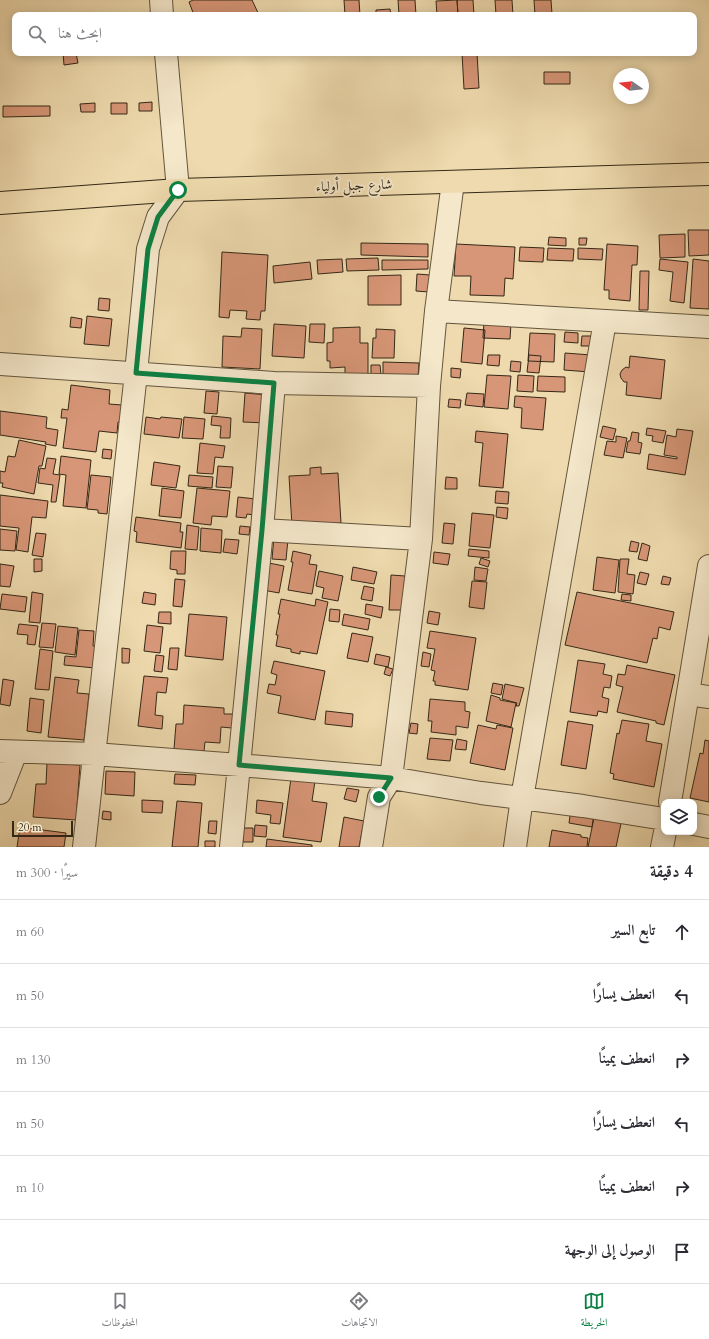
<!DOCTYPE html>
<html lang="ar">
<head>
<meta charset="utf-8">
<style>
  body { margin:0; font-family:Cardo,Amiri,serif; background:#f2f2f3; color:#2b2b33; direction:rtl }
  .controls { position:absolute; right:12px; bottom:12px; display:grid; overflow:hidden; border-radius:8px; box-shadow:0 2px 10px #0003 }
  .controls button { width:36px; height:36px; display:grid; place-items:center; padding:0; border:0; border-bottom:1px solid #e1e1e2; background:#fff; color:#2b2b33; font:20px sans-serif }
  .compass { position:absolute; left:613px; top:68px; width:36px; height:36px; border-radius:50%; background:#fff; box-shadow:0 2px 10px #0003; rotate:285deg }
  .scale { position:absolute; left:12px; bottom:10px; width:61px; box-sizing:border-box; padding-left:4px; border:2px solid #352816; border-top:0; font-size:11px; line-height:14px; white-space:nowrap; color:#352816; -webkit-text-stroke:3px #f4e7ca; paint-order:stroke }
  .stop { position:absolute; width:12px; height:12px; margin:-9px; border:3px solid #0b8043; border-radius:50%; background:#fff }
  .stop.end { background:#0b8043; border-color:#fff; box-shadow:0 1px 4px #0008 }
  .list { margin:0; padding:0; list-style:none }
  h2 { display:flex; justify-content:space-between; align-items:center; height:52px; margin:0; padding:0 16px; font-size:17px }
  h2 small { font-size:13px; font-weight:400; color:#7c7c81 }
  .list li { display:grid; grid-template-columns:26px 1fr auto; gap:12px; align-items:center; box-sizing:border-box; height:64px; padding:0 16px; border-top:1px solid #e1e1e2 }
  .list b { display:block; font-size:15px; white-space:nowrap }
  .list em { font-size:13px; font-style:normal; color:#7c7c81 }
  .icon { flex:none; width:22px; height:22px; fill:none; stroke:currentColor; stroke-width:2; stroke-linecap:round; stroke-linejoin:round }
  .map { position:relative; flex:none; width:709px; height:847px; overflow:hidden; direction:ltr }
  .search { position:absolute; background:#fff; box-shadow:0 2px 10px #0003; left:12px; right:12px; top:12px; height:44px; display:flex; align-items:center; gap:10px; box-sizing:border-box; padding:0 14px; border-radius:8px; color:#7c7c81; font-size:15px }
  .sheet { height:436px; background:#fff }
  nav { display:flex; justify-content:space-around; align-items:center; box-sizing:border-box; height:56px; border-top:1px solid #e1e1e2; background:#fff; font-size:11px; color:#7c7c81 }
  nav a { display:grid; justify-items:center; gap:2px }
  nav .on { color:#0b8043 }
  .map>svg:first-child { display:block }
  .building { fill:#d79677; stroke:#352816 }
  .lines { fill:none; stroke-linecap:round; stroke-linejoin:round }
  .minor-casing { stroke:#63543c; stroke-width:24 }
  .highway-casing { stroke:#352816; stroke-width:24 }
  .minor { stroke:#f4e7ca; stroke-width:22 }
  .highway { stroke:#eedaae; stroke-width:22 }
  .route { stroke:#0b8043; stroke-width:5 }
  .labels { text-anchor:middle; stroke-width:4; stroke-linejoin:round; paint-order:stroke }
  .street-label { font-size:14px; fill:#352816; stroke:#f4e7ca }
</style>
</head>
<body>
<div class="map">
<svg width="709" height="847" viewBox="0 0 709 847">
  <rect width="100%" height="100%" fill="#eedaae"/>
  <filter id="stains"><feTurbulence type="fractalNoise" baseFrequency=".005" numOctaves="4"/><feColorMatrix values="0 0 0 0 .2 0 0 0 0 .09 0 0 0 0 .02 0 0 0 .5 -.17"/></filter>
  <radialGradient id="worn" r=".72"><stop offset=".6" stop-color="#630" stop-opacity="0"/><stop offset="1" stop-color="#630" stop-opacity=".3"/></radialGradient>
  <path class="building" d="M 193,0 L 252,0 L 259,15 L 194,15 L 189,2 Z
    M 344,0 L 359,0 L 360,15 L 345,15 Z
    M 398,0 L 415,0 L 416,15 L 399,15 Z
    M 457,0 L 473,0 L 474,15 L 458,15 Z
    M 457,0 L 458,15 L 437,15 L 436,1 Z
    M 495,0 L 512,0 L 513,15 L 496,15 Z
    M 534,0 L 551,0 L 552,14 L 535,15 Z
    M 390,9 L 391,15 L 376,15 L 376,10 Z
    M 63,53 L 76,53 L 78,63 L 64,65 Z
    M 462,53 L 477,53 L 479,88 L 464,89 Z
    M 544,72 L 570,72 L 570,84 L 544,84 Z
    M 152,102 L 152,111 L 139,111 L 139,103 Z
    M 95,103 L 95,112 L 81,112 L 80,104 Z
    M 111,103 L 127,103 L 127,114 L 111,114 Z
    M 3,106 L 50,106 L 50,116 L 3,117 Z
    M 688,230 L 709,230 L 709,255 L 689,256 Z
    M 685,234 L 685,257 L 660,258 L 659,235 Z
    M 549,237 L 566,238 L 566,246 L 548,245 Z
    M 579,238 L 587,238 L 586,245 L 579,245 Z
    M 361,243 L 428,244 L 428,257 L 361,255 Z
    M 456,244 L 515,247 L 513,279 L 505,278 L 504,296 L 470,295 L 471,276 L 454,276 Z
    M 607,244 L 638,246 L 637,265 L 632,265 L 630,301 L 609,299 L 609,290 L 604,290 Z
    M 520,247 L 544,248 L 543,262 L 519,261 Z
    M 548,248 L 574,249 L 573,261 L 547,260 Z
    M 578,248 L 603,249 L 602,260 L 578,259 Z
    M 222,252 L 268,255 L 265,311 L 261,311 L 260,320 L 246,319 L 247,311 L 230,310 L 229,318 L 219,317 Z
    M 378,258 L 379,270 L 347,271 L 346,259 Z
    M 342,259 L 343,272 L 318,274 L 317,260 Z
    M 660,259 L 688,262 L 684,303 L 670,301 L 673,272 L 659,270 Z
    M 693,259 L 709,261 L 709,309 L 690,308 Z
    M 382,260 L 428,260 L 428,269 L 382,270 Z
    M 310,262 L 312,279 L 274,283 L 273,266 Z
    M 640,271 L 649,271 L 648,310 L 639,310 Z
    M 417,274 L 430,275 L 429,292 L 416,291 Z
    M 401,275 L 401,305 L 368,305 L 368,276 Z
    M 99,298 L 110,299 L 109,311 L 98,310 Z
    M 87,316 L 112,319 L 109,346 L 84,344 Z
    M 71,317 L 82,319 L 81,328 L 70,327 Z
    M 484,322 L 511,323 L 510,339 L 483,338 Z
    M 274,324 L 306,326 L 304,358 L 272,356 Z
    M 310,324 L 325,324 L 324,343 L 309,342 Z
    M 360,327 L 360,343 L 368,343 L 368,375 L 345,376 L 345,367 L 330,368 L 330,361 L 327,361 L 327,343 L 333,342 L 333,328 Z
    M 242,328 L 262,329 L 260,369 L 222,367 L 223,336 L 241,337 Z
    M 464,328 L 485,330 L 482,364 L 461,362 Z
    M 376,329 L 395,330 L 394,358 L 372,358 L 373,338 L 376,338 Z
    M 565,332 L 578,333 L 578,343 L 564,342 Z
    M 530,333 L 555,334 L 554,362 L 528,361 Z
    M 582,336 L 594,336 L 594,346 L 581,346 Z
    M 565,353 L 591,355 L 590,372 L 564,370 Z
    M 488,355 L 500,355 L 499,366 L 487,365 Z
    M 529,355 L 541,356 L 539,373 L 527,372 Z
    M 630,356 L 665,360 L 661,399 L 626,395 L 627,382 L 624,382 L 621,378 L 620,374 L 622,370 L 626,367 L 629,368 Z
    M 511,361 L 521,362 L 520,372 L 510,371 Z
    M 383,362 L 419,363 L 418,377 L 383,376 Z
    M 371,365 L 380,365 L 381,375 L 371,375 Z
    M 451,368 L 461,369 L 460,378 L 451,377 Z
    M 487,375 L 511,376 L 508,409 L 484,407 Z
    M 518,375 L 534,376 L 533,392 L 517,391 Z
    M 538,376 L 565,377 L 565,392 L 537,391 Z
    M 71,385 L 110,390 L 109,404 L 122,405 L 120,422 L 118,422 L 117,433 L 99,431 L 96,452 L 63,448 L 67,418 L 61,418 L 62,409 L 68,410 Z
    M 206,391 L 219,392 L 217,414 L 204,413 Z
    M 245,393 L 268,395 L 266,423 L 243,422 Z
    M 467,393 L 484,394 L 483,407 L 465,405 Z
    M 515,396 L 546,398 L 543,430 L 521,428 L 522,408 L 514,407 Z
    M 449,399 L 461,400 L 460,408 L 448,407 Z
    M 0,411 L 47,417 L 46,428 L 58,430 L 56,446 L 45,444 L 46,442 L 0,435 Z
    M 212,416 L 231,418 L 230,438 L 220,438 L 221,426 L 211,425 Z
    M 146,417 L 160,419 L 161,417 L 182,419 L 179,438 L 144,434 Z
    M 184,417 L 205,419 L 203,439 L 182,438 Z
    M 603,426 L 616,429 L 613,440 L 600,437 Z
    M 647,428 L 666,431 L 663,443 L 652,441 L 653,436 L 646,435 Z
    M 677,429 L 693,431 L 685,475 L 647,469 L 649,454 L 677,459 L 677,457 L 664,455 L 667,435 L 676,437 Z
    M 476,431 L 508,434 L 503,488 L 479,486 L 483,443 L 475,442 Z
    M 632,432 L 639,433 L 638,442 L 642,443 L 640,454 L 626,452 L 628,441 L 630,441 Z
    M 616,436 L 627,438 L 623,458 L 604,455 L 607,441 L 616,442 Z
    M 19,440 L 46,446 L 42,466 L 39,466 L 34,494 L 2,487 L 3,483 L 0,483 L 0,471 L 5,472 L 8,456 L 15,457 Z
    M 200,443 L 225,446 L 223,458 L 215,457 L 213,474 L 197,473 Z
    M 103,449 L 112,450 L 111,459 L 102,458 Z
    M 61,456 L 91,460 L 86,508 L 63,506 L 66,475 L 59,474 Z
    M 47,458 L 56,459 L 53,474 L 60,475 L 56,502 L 51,502 L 53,485 L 38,483 L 40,468 L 45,469 Z
    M 154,462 L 180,466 L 176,488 L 151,485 Z
    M 218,466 L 233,467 L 231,488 L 216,487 Z
    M 321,467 L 321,474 L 338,473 L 341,523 L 292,526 L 289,476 L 310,475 L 310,468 Z
    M 91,475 L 111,477 L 107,514 L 98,513 L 98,510 L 87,509 Z
    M 189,475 L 213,477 L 212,488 L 188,486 Z
    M 446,477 L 457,478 L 457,489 L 445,489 Z
    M 162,488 L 184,491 L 181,518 L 159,516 Z
    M 197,488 L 230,491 L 227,517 L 212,516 L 211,525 L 193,523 Z
    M 496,491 L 509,492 L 508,504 L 495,503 Z
    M 0,495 L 48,501 L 46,518 L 32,517 L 28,552 L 16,550 L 19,528 L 0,526 Z
    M 238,497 L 256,499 L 254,515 L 247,514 L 246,518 L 236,517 Z
    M 497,507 L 508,508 L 507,519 L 496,517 Z
    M 472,513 L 494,515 L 490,548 L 469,546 Z
    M 136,517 L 181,523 L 180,532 L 183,532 L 181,548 L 136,542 L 137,532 L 134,531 Z
    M 444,523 L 455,524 L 453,544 L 442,543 Z
    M 187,525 L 199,527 L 197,550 L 185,549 Z
    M 240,526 L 250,527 L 249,535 L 239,534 Z
    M 201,528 L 222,530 L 221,553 L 200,551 Z
    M 0,529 L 17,531 L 15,551 L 0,550 Z
    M 36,533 L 46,534 L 43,557 L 32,555 Z
    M 274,537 L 288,539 L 286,560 L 272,559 Z
    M 225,539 L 239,540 L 237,554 L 223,552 Z
    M 631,541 L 639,543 L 637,552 L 629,551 Z
    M 642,543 L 650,546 L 647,561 L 638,559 Z
    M 469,549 L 489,551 L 489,558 L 468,556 Z
    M 171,551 L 186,551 L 185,574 L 177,574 L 177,570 L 170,569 Z
    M 293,551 L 311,555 L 309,564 L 317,565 L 312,594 L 288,590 L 293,562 L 291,562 Z
    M 434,552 L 450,554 L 448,565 L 433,563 Z
    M 597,557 L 619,560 L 615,593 L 593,590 Z
    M 481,558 L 490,561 L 488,567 L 479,564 Z
    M 34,559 L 42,559 L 42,571 L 34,572 Z
    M 620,559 L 629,559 L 627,574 L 635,575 L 633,594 L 618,592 Z
    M 269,563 L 284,566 L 279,593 L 263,590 Z
    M 0,564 L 14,566 L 10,587 L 0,586 Z
    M 353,567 L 377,572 L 374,584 L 351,580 Z
    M 475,567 L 488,569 L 486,581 L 474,580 Z
    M 319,571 L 343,576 L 338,601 L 322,598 L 324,588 L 316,586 Z
    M 640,572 L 649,574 L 646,585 L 637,583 Z
    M 391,575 L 405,576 L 402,610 L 389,610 Z
    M 663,576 L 671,578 L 669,585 L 661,584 Z
    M 175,579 L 185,580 L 182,607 L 173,606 Z
    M 472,581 L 487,582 L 484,609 L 469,607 Z
    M 364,586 L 374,588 L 372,601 L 361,599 Z
    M 32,592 L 43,594 L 40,623 L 29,622 Z
    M 144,592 L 156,594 L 155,605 L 142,603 Z
    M 577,592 L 674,612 L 670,630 L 659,627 L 657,639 L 653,638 L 647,663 L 565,645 Z
    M 2,594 L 27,597 L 25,612 L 0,609 Z
    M 622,594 L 631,595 L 631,601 L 621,600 Z
    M 281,599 L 315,606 L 316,599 L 328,602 L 317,654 L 300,651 L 300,654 L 291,652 L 291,649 L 276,646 L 278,635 L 276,635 L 280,614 L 278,614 Z
    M 366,604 L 383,607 L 381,618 L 365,614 Z
    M 330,609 L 340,610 L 339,622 L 329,621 Z
    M 429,611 L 440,613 L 438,625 L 427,623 Z
    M 159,612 L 171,612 L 171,624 L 158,623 Z
    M 189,614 L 227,617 L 223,660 L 185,656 Z
    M 344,614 L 370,619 L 368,630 L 342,625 Z
    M 42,623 L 56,624 L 53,648 L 39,647 Z
    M 19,624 L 38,626 L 35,645 L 27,644 L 28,635 L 17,634 Z
    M 147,625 L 163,627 L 160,653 L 144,651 Z
    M 58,626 L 78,628 L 75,655 L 55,652 Z
    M 79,630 L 94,631 L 93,646 L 97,646 L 95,668 L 64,665 L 65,656 L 76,657 Z
    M 430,631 L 476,638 L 468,690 L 435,685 L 435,681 L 433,681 L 435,671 L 431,670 L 435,649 L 427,648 Z
    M 352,633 L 373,637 L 368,662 L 347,658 Z
    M 122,648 L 130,649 L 129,663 L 122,663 Z
    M 170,648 L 179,648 L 177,670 L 168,669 Z
    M 40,649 L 53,651 L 49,690 L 35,689 Z
    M 423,652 L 431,654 L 429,667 L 421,666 Z
    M 376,654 L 390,657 L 388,667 L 374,664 Z
    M 156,655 L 164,656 L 162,672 L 154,671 Z
    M 578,660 L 605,664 L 603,674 L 612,676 L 610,688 L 604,687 L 602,697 L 609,699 L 607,713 L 598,711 L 597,716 L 570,712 Z
    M 274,661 L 325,671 L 315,720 L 278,713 L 281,696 L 267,693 L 269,684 L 275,685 L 277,675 L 271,673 Z
    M 627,665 L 675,675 L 664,725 L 656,723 L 656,721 L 617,712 L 623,687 L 616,685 L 618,674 L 625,675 Z
    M 386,667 L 393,669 L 390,676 L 384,674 Z
    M 144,676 L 168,678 L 166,693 L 157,692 L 155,715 L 163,716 L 162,729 L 138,726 Z
    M 55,677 L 79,680 L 77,693 L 89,694 L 84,740 L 48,737 Z
    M 3,679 L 14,681 L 10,706 L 0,704 Z
    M 493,683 L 503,685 L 501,695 L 491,693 Z
    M 505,684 L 524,688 L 519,706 L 516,706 L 517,703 L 502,699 Z
    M 491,695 L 500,698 L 500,700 L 516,703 L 511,727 L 486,721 Z
    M 30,698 L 44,700 L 41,733 L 27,731 Z
    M 430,699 L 465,702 L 465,711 L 470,712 L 468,728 L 456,726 L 456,735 L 431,732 L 432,721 L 428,721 Z
    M 184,705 L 224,708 L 224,714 L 233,714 L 232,728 L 221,727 L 220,743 L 205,742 L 204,751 L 174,749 L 176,724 L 183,724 Z
    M 326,711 L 353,714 L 352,727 L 325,724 Z
    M 622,720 L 649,724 L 646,741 L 662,744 L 654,787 L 613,779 L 614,774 L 610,773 L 617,733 L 619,734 Z
    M 568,721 L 593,725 L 586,769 L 561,765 Z
    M 411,723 L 418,724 L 417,734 L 409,733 Z
    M 478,725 L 496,729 L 497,725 L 513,728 L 505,770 L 470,763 Z
    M 430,738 L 453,740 L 450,761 L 427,759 Z
    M 457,739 L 467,741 L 466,750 L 455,749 Z
    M 705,740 L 709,741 L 709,802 L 690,798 L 700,753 L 703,754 Z
    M 47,763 L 80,765 L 76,820 L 33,817 L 36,784 L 46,784 Z
    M 106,771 L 135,772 L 134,796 L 105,794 Z
    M 175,774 L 196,775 L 195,785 L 174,784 Z
    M 291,778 L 315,781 L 312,801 L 327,803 L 321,842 L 283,837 Z
    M 347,788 L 359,790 L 356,802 L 344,799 Z
    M 142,800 L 163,801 L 162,813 L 142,812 Z
    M 257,800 L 283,803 L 280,824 L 270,823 L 271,815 L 256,813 Z
    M 177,801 L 202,803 L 198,847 L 172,847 Z
    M 571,809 L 594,813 L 592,827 L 569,823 Z
    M 103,811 L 111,812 L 111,820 L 102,819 Z
    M 595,813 L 622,819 L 616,847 L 588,847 Z
    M 344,817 L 364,821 L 359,847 L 339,847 Z
    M 209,821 L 217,821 L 216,834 L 208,833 Z
    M 255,825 L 267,826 L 266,837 L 254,836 Z
    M 20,827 L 66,833 L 64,847 L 17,847 Z
    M 243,828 L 253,828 L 253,842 L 243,842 Z
    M 552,830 L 581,835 L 581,837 L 588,838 L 587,847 L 549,847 Z
    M 267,839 L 312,845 L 312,847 L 266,847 Z
    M 205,841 L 215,841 L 215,847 L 205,847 Z"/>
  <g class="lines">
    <g class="minor-casing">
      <path id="minor" d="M 161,0 L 162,15
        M 436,311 L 709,327
        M 0,364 L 274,383 L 429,386
        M 262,530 L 421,539
        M 688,694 L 709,697
        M 0,751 L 94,754 L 239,765 L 391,778 L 481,793 L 583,806 L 664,819
        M 0,793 L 16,752
        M 670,802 L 709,566
        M 694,824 L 709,827
        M 84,847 L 136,373 L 148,249 L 158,217 L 178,190 L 166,53
        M 231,847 L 262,530 L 274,383
        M 371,847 L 379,797 L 391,778 L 421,539 L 429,386 L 436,311 L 453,182
        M 515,847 L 522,798 L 605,321
        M 662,847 L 665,832"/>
    </g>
    <g class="highway-casing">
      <path id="highway" d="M 0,203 L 178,190 L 709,174"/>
    </g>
    <use href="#minor" class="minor"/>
    <use href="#highway" class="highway"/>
  </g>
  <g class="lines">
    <path class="route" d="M 178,190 L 158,217 L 148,249 L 136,373 L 274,383 L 262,530 L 239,765 L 391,778 L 379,797"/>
  </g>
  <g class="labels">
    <g class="street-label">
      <text transform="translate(354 185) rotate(-2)" y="5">شارع جبل أولياء</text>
    </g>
  </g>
  <rect width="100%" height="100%" filter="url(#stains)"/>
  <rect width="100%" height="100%" fill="url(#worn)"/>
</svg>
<div class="controls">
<button><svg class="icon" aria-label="layers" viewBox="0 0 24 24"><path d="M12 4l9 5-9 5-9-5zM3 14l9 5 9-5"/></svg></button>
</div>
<svg class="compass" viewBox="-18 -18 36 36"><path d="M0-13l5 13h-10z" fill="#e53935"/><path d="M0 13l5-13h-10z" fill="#7c7c81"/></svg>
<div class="scale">20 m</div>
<div class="stop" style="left:178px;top:190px"></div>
<div class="stop end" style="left:379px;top:797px"></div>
<div class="search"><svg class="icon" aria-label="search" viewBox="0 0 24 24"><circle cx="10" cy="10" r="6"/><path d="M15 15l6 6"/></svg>ابحث هنا</div>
</div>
<section class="sheet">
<h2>4 دقيقة<small>سيرًا · 300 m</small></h2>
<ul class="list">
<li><svg class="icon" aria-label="ahead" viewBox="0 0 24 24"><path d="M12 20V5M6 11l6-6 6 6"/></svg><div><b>تابع السير</b></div><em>60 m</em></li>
<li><svg class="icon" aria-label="left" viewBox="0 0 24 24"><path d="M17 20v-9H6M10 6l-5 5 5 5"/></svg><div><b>انعطف يسارًا</b></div><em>50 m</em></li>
<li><svg class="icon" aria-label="right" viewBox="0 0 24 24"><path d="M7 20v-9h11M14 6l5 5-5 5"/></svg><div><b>انعطف يمينًا</b></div><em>130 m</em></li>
<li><svg class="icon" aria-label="left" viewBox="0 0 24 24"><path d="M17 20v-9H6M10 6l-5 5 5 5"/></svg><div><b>انعطف يسارًا</b></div><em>50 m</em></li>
<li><svg class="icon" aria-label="right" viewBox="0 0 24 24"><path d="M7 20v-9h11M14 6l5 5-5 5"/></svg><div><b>انعطف يمينًا</b></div><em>10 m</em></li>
<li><svg class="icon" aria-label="arrive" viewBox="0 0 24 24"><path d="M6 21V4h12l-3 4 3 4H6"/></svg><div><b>الوصول إلى الوجهة</b></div></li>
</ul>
</section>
<nav>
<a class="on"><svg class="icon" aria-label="map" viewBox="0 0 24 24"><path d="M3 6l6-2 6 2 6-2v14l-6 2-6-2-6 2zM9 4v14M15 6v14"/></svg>الخريطة</a>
<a><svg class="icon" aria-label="directions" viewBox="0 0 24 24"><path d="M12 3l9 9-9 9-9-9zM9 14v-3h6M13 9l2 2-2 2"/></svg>الاتجاهات</a>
<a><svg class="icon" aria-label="saved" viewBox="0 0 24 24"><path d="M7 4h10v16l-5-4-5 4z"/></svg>المحفوظات</a>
</nav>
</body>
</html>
